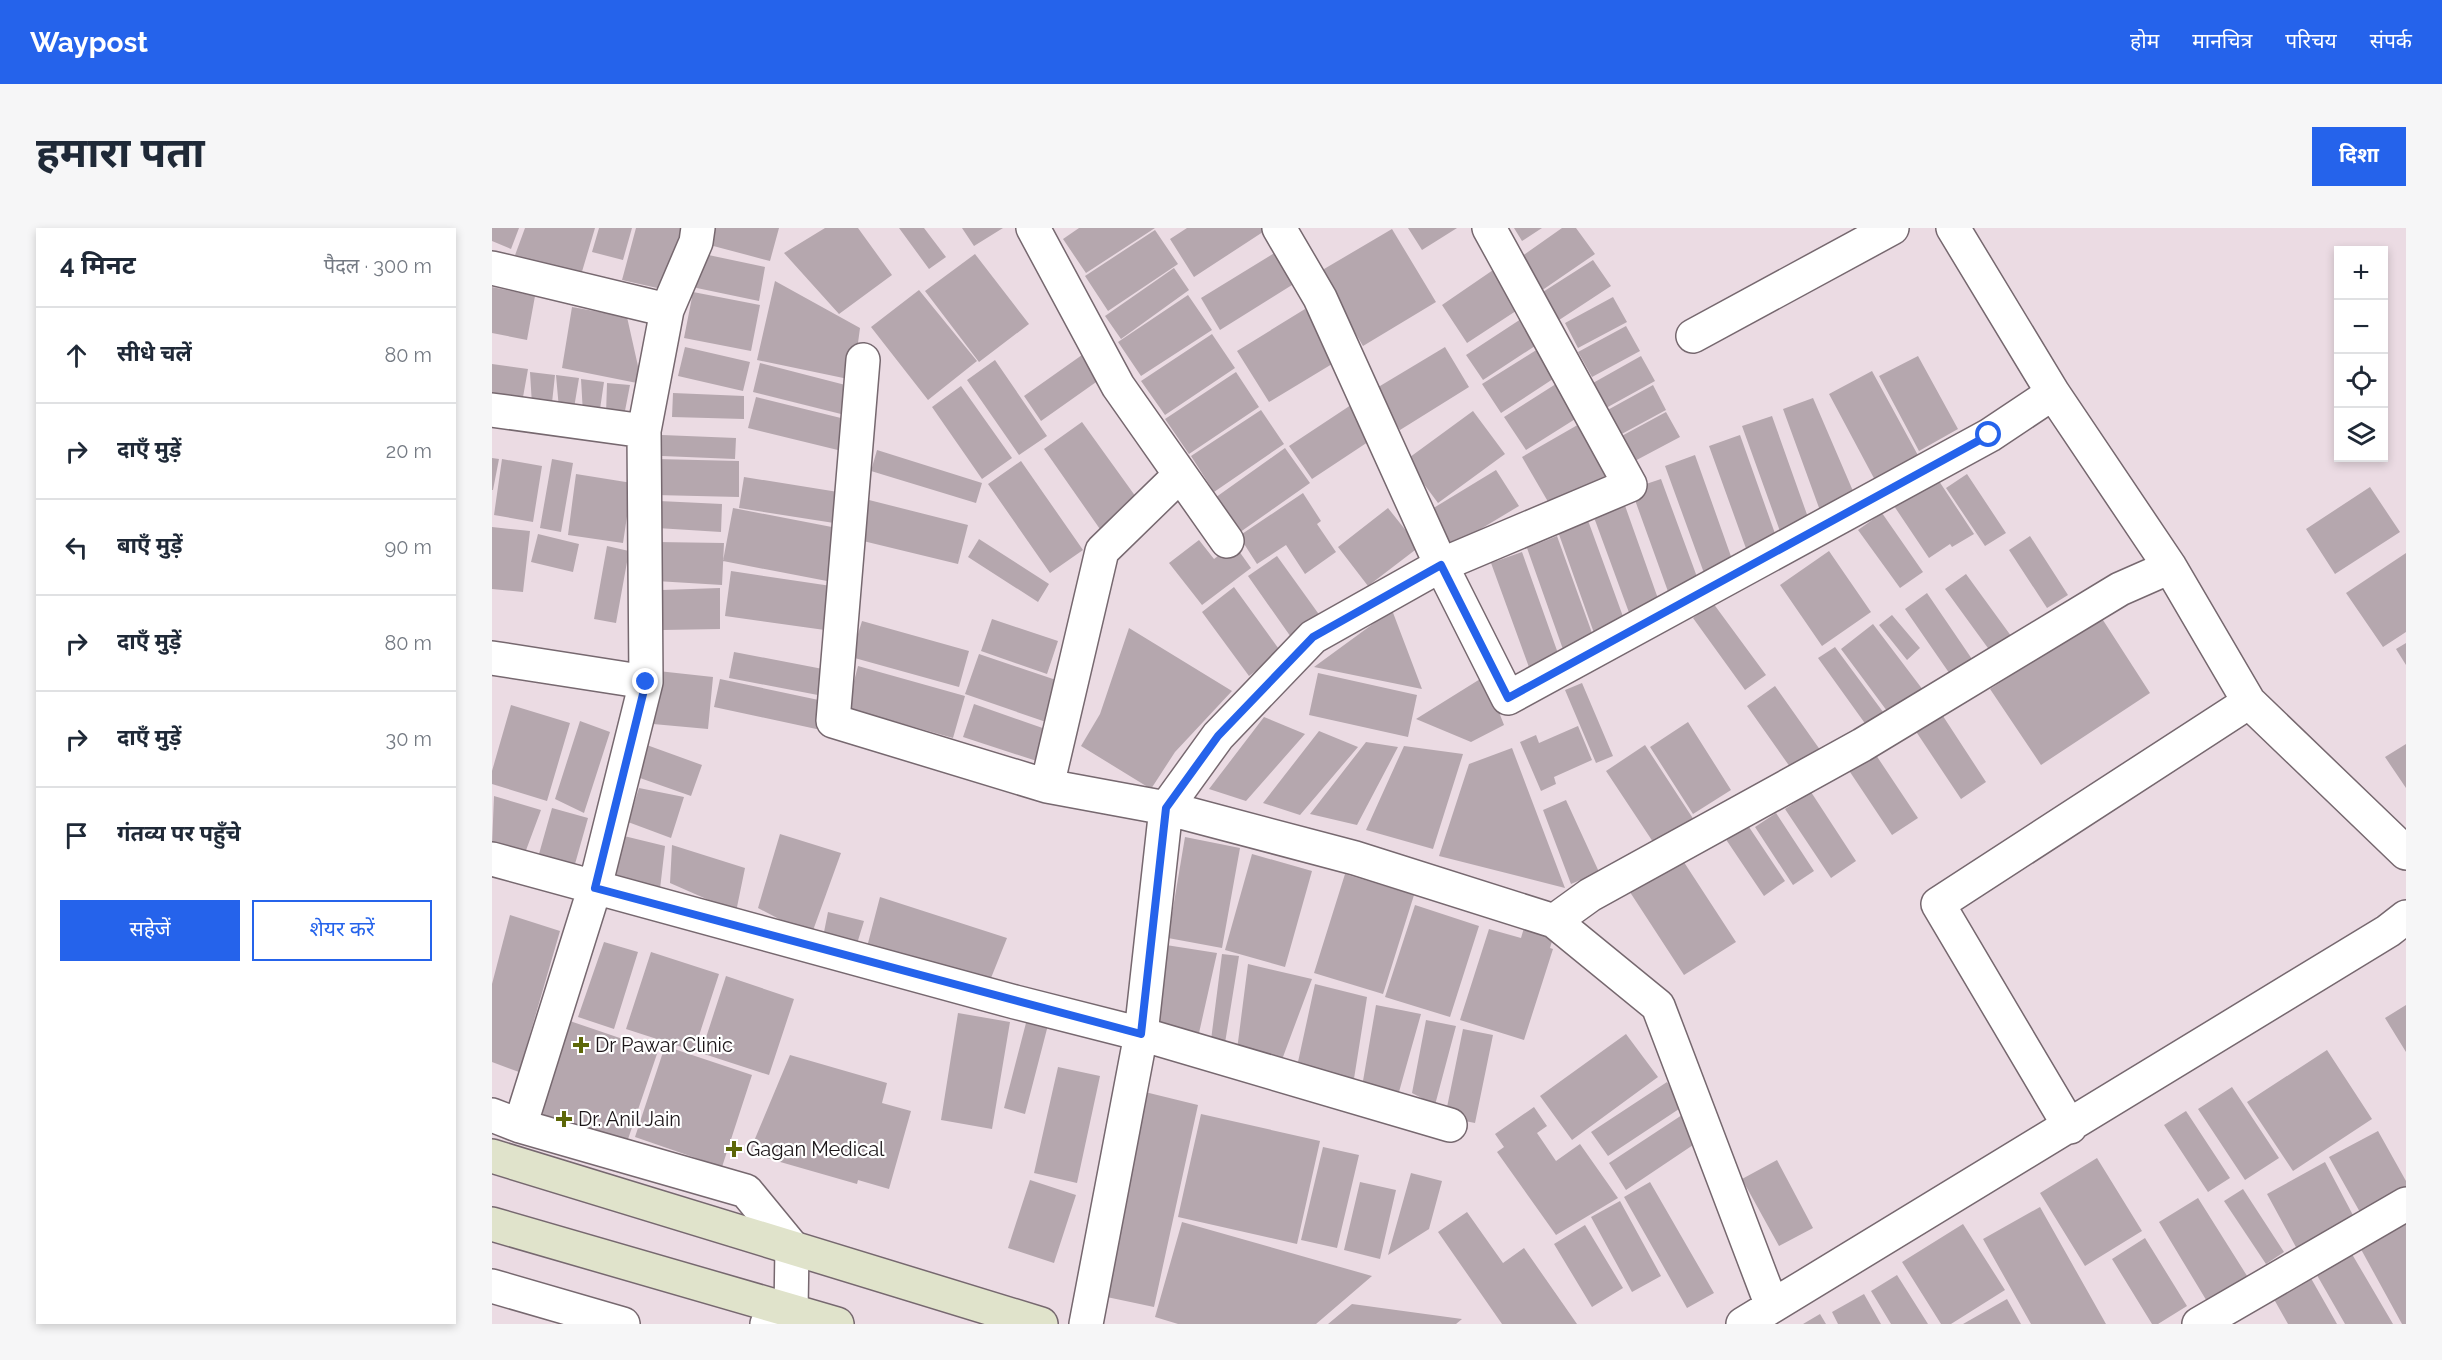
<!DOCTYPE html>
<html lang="hi">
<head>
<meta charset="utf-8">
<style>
  body { margin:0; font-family:Raleway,"Noto Sans Devanagari",sans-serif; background:#f6f6f7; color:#1f2937 }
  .controls { position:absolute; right:18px; top:18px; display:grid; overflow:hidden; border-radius:0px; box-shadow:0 3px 9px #0003 }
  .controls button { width:54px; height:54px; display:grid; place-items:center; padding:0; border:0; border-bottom:2px solid #e0e1e3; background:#fff; color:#1f2937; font:30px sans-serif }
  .stop { position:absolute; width:18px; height:18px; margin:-14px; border:4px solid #2563eb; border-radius:50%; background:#fff }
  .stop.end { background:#2563eb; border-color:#fff; box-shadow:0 2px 6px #0008 }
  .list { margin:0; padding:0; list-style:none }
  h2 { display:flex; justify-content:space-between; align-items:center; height:78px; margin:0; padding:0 24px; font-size:26px }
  h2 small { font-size:20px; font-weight:400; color:#747a83 }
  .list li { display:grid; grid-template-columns:39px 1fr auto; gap:18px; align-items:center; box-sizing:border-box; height:96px; padding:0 24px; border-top:2px solid #e0e1e3 }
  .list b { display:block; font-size:22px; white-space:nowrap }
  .list em { font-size:20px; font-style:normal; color:#747a83 }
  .actions { display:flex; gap:12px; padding:18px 24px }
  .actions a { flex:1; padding:14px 0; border:2px solid #2563eb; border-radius:0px; text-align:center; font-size:21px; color:#2563eb }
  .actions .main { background:#2563eb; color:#fff }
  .icon { flex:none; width:33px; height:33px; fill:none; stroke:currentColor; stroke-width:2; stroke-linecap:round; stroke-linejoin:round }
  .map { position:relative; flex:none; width:1914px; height:1096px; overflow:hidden; border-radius:0px }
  header { display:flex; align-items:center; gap:36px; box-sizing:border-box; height:84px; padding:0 30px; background:#2563eb; color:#fff }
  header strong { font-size:28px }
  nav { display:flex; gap:33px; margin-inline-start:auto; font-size:21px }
  .intro { display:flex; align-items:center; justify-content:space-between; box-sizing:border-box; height:144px; padding:0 36px }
  h1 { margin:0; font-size:42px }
  .button { padding:15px 27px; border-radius:0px; background:#2563eb; color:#fff; font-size:21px; font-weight:700 }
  main { display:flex; gap:36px; padding:0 36px }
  aside { flex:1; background:#fff; border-radius:0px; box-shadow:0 3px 9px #0003 }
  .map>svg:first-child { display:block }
  .building { fill:#b5a7ae }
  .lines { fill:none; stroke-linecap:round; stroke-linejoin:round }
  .minor-casing { stroke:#76686f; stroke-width:36 }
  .secondary-casing { stroke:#76686f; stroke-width:36 }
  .minor { stroke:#fff; stroke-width:33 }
  .secondary { stroke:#e0e3cb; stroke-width:33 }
  .route { stroke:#2563eb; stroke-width:8 }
  .poi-dot { fill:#5d6709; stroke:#fff; stroke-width:2 }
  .labels { text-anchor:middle; stroke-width:4.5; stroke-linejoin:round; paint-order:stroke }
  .poi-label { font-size:20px; fill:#1b1518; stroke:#fff; text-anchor:start }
</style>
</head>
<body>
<header>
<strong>Waypost</strong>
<nav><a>होम</a><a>मानचित्र</a><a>परिचय</a><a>संपर्क</a></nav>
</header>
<div class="intro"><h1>हमारा पता</h1><a class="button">दिशा</a></div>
<main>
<aside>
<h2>4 मिनट<small>पैदल · 300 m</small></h2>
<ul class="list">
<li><svg class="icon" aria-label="ahead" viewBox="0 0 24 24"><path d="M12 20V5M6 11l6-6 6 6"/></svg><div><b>सीधे चलें</b></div><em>80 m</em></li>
<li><svg class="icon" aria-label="right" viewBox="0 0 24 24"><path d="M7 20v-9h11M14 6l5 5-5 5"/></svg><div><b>दाएँ मुड़ें</b></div><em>20 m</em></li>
<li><svg class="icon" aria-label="left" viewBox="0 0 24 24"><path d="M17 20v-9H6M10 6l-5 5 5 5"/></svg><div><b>बाएँ मुड़ें</b></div><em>90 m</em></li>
<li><svg class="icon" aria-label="right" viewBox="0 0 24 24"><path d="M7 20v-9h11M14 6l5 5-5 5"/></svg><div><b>दाएँ मुड़ें</b></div><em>80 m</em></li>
<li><svg class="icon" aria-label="right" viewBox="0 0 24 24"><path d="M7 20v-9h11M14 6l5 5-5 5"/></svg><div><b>दाएँ मुड़ें</b></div><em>30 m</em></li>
<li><svg class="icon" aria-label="arrive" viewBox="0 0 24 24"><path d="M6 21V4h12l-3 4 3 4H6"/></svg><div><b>गंतव्य पर पहुँचे</b></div></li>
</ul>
<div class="actions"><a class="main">सहेजें</a><a>शेयर करें</a></div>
</aside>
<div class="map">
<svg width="1914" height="1096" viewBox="0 0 1914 1096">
  <rect width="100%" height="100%" fill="#ebdbe3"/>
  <path class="building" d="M 0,0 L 27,0 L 19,21 L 0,13 Z
    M 33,0 L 103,0 L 89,47 L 22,30 Z
    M 107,0 L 140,0 L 131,32 L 100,24 Z
    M 144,0 L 197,0 L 174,62 L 130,52 Z
    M 214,0 L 287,0 L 278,33 L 210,15 Z
    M 333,0 L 366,0 L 400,47 L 347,86 L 292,25 Z
    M 407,0 L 432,0 L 454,29 L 437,41 Z
    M 470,0 L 511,0 L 482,18 Z
    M 587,0 L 663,0 L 594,45 L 571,11 Z
    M 695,0 L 777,0 L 702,49 L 678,11 Z
    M 916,0 L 965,0 L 930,22 Z
    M 1022,0 L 1050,0 L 1030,13 Z
    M 1070,0 L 1084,0 L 1103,26 L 1049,63 L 1026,31 Z
    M 900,1 L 944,74 L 871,118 L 827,44 Z
    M 663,2 L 686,36 L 616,83 L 593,48 Z
    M 789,21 L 808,52 L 728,102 L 709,70 Z
    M 207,25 L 273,39 L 267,73 L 200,59 Z
    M 483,26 L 537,96 L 487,134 L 433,63 Z
    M 1101,32 L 1119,58 L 1061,96 L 1043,69 Z
    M 682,40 L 697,62 L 629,111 L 613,88 Z
    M 1004,40 L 1030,79 L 975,115 L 950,77 Z
    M 283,53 L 368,100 L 361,152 L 265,132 Z
    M 0,59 L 43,68 L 35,112 L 0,105 Z
    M 427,62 L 485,133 L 436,172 L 379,99 Z
    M 201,64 L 268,77 L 259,123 L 192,110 Z
    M 696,67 L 720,102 L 649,148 L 626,114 Z
    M 1121,69 L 1135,94 L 1086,120 L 1073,95 Z
    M 80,79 L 135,89 L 150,156 L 70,140 Z
    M 813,81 L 845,133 L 777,174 L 745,123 Z
    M 1029,91 L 1046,116 L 991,152 L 974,127 Z
    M 1134,98 L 1148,123 L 1100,149 L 1086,124 Z
    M 720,106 L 743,140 L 673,187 L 649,153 Z
    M 193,119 L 258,134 L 251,163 L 186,148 Z
    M 953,119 L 977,159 L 908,202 L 883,161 Z
    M 1046,121 L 1064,149 L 1009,185 L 990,156 Z
    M 590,127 L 607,152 L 549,193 L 532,168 Z
    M 1149,128 L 1163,153 L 1114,180 L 1101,155 Z
    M 1426,128 L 1466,201 L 1427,223 L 1387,148 Z
    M 503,132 L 555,208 L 527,227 L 475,152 Z
    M 268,135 L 365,160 L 357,188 L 261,164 Z
    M 0,136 L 36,141 L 28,186 L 0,176 Z
    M 1380,143 L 1428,231 L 1384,254 L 1337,166 Z
    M 38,144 L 63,147 L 59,184 L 40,177 Z
    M 744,144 L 767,179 L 697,226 L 673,191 Z
    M 64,147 L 87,150 L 82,180 L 67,181 Z
    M 89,151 L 112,154 L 107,188 L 91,186 Z
    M 1067,154 L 1088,188 L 1034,222 L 1012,189 Z
    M 115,155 L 138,157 L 131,193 L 114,187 Z
    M 1161,157 L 1174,182 L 1126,208 L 1112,184 Z
    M 469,158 L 520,230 L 490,251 L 440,179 Z
    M 181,165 L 252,168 L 252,191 L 180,189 Z
    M 264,169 L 361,193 L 354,224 L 256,200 Z
    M 1321,170 L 1364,270 L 1330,288 L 1291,181 Z
    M 859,177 L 882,210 L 820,251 L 797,218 Z
    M 769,182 L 792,216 L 722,264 L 699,228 Z
    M 981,183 L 1013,226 L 946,275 L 914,232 Z
    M 1174,184 L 1188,209 L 1139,235 L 1126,210 Z
    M 1280,188 L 1318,295 L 1289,306 L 1250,198 Z
    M 590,194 L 649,276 L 610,304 L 552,221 Z
    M 1089,195 L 1121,250 L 1062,284 L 1030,229 Z
    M 170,207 L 244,210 L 243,231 L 170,228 Z
    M 1248,207 L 1286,314 L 1256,326 L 1217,218 Z
    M 793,220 L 818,255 L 744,307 L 720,272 Z
    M 385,222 L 490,255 L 484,275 L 379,243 Z
    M 1203,227 L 1241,334 L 1212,345 L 1173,238 Z
    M 0,230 L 7,231 L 1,262 L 0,262 Z
    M 10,231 L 50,238 L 41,294 L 2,287 Z
    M 60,231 L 81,235 L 69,304 L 48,300 Z
    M 164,231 L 247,233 L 247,269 L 163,267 Z
    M 529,233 L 591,322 L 558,345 L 496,256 Z
    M 1004,242 L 1027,278 L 957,320 L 935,284 Z
    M 84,246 L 140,255 L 131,315 L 76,307 Z
    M 1475,246 L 1514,305 L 1493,318 L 1454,260 Z
    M 1443,247 L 1482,306 L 1460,319 L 1458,316 L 1437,330 L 1398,272 Z
    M 252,249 L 346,264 L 342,295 L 247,280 Z
    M 1169,251 L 1208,357 L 1178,369 L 1139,261 Z
    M 1878,259 L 1908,304 L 1843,346 L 1814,301 Z
    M 811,265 L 829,293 L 825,296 L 844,324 L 813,346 L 794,317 L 765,336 L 747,308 Z
    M 377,272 L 476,297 L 466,336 L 367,312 Z
    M 1131,272 L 1169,379 L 1139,390 L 1100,284 Z
    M 167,273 L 230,276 L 229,304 L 165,300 Z
    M 241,280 L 345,300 L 335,353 L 231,333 Z
    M 896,280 L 927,319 L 876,358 L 846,319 Z
    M 1390,285 L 1431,344 L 1408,360 L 1366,302 Z
    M 1094,287 L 1133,394 L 1102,405 L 1064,298 Z
    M 0,299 L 38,303 L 31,364 L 0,361 Z
    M 46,306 L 87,316 L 81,344 L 39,334 Z
    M 1065,308 L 1104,416 L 1073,427 L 1035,320 Z
    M 1538,308 L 1576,367 L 1555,380 L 1517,322 Z
    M 487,311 L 557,356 L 546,374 L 476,329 Z
    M 707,312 L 722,331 L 742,316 L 759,340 L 710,377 L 677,335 Z
    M 165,314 L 232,315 L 230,357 L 164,353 Z
    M 115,318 L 137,323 L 124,395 L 102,391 Z
    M 1337,323 L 1379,384 L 1330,418 L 1288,357 Z
    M 1030,324 L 1068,431 L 1038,442 L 999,335 Z
    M 1914,325 L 1914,404 L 1891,419 L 1854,365 Z
    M 785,328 L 831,392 L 801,412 L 756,348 Z
    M 239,343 L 346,359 L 340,403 L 233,388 Z
    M 1474,346 L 1522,412 L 1501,427 L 1453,361 Z
    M 742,359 L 789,424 L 757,448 L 710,384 Z
    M 228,360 L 228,401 L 171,402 L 170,362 Z
    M 1435,365 L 1484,437 L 1462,452 L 1413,381 Z
    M 1221,375 L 1274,447 L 1253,462 L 1201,390 Z
    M 900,382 L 930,461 L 822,439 Z
    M 1400,387 L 1428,420 L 1415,432 L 1387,397 Z
    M 1609,389 L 1658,465 L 1549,537 L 1498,461 Z
    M 500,391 L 566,413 L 555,446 L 489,423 Z
    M 370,393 L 477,423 L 467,459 L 359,429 Z
    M 1381,396 L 1431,462 L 1398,487 L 1349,421 Z
    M 637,400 L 740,463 L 683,524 L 659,561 L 589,518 L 608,486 Z
    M 1914,415 L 1914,437 L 1904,421 Z
    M 1343,419 L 1394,488 L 1377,501 L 1326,430 Z
    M 242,424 L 336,442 L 331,468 L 237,450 Z
    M 487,426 L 567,453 L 554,494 L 473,466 Z
    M 366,438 L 473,468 L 461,510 L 355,480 Z
    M 166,443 L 221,449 L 216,501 L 161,496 Z
    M 826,445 L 925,467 L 916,509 L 817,487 Z
    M 993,448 L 1012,497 L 979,514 L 924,491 Z
    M 228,451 L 336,474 L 329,502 L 222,479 Z
    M 1090,455 L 1121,528 L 1104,535 L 1073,462 Z
    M 1283,458 L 1331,526 L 1303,546 L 1255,478 Z
    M 482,476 L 562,504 L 551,535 L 471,509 Z
    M 19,477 L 78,495 L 55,573 L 0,556 L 0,543 Z
    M 1449,485 L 1494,554 L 1469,571 L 1423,502 Z
    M 772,489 L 813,506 L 754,573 L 717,561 Z
    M 88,493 L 118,504 L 92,585 L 63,571 Z
    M 1196,494 L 1239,562 L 1201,586 L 1158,519 Z
    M 1086,498 L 1100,532 L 1062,549 L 1064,556 L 1049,563 L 1028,514 L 1044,507 L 1047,515 Z
    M 827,503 L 866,519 L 808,587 L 771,575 Z
    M 874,514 L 906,519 L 865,597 L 818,586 Z
    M 152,516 L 210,537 L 199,568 L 148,550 Z
    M 1914,516 L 1914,560 L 1893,529 Z
    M 1153,517 L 1202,592 L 1163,617 L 1114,543 Z
    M 912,518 L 971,526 L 941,621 L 874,602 Z
    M 1020,520 L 1073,660 L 947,628 L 977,536 Z
    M 1380,521 L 1426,590 L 1400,607 L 1354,538 Z
    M 147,560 L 192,569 L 179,610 L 136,594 Z
    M 1319,564 L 1364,633 L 1339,650 L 1293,581 Z
    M 2,568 L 49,582 L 33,625 L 0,617 Z
    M 1074,572 L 1107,644 L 1079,656 L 1051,582 Z
    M 60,580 L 96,590 L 83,636 L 47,626 Z
    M 1284,585 L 1322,643 L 1301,657 L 1263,599 Z
    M 1255,596 L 1293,653 L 1272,668 L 1233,610 Z
    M 288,606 L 349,625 L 319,708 L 266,680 Z
    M 132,608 L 173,618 L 168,661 L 123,653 Z
    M 693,609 L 748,620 L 730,720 L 676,710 Z
    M 180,617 L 253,640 L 244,684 L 178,655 Z
    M 1186,625 L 1244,714 L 1192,747 L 1134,658 Z
    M 760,626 L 820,643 L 793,739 L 733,722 Z
    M 853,646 L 922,667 L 891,766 L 822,745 Z
    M 388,669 L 515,710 L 497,755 L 375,719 Z
    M 923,677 L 987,698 L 958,789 L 893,769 Z
    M 336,684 L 372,693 L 364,719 L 331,709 Z
    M 18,687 L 68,703 L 27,844 L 0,834 L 0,756 Z
    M 1034,693 L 1063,703 L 1058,720 L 1061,721 L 1032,812 L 968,792 L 997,701 L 1029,710 Z
    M 112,714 L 146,724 L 122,801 L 86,789 Z
    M 674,717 L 725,725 L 707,805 L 661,795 Z
    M 159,724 L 227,746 L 202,823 L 134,801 Z
    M 730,726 L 747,728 L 733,815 L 719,812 Z
    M 756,736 L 820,751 L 788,837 L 745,822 Z
    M 234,748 L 302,771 L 277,847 L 209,825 Z
    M 823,756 L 875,769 L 861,857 L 806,834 Z
    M 884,777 L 929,786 L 905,871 L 871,853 Z
    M 1914,777 L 1914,824 L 1893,790 Z
    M 466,785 L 518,794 L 500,901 L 449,892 Z
    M 72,791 L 166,823 L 134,917 L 41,885 Z
    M 535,791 L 556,797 L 533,886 L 512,880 Z
    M 934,792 L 964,798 L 943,877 L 920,865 Z
    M 971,801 L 1001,807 L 983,895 L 953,889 Z
    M 1134,806 L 1166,849 L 1080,912 L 1048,868 Z
    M 173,818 L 260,847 L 230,939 L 143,909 Z
    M 1835,822 L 1880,891 L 1801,943 L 1755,874 Z
    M 298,827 L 395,855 L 390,875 L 419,883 L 397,961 L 366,952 L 365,956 L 257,925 Z
    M 566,839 L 608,848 L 585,955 L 542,945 Z
    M 1175,854 L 1190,879 L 1116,928 L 1099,904 Z
    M 1740,859 L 1787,930 L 1753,952 L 1706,881 Z
    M 653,864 L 706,877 L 662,1079 L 610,1068 Z
    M 1042,879 L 1055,898 L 1045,905 L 1064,933 L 1088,916 L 1126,970 L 1064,1007 L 1005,924 L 1012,919 L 1003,906 Z
    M 1694,883 L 1738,950 L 1716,964 L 1672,897 Z
    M 709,886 L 828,913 L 805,1016 L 686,989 Z
    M 1190,887 L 1207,913 L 1134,962 L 1117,935 Z
    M 1886,903 L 1914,953 L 1914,961 L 1869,986 L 1837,929 Z
    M 831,919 L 867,927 L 845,1020 L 809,1012 Z
    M 1605,930 L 1650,1003 L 1593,1038 L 1548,965 Z
    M 1285,932 L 1321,1000 L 1287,1018 L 1250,951 Z
    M 1833,934 L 1863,991 L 1805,1021 L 1775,966 Z
    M 919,945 L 950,953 L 937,1001 L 896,1027 Z
    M 538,952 L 584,967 L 562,1035 L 516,1020 Z
    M 868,954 L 904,962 L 888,1031 L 852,1022 Z
    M 1158,954 L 1222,1065 L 1195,1080 L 1132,969 Z
    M 1751,961 L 1792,1024 L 1774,1036 L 1732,973 Z
    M 1706,970 L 1757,1051 L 1716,1075 L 1667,994 Z
    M 1128,973 L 1169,1048 L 1140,1064 L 1099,989 Z
    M 1548,979 L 1614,1096 L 1539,1096 L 1491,1011 Z
    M 975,984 L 1011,1035 L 1032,1020 L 1085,1096 L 1010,1096 L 946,1004 Z
    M 1914,987 L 1914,1096 L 1910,1096 L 1865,1014 Z
    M 690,994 L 880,1048 L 824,1096 L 686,1096 L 663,1089 Z
    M 1471,996 L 1513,1062 L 1459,1096 L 1449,1096 L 1410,1034 Z
    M 1093,997 L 1131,1060 L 1100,1079 L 1062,1016 Z
    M 1653,1010 L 1695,1078 L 1666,1096 L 1660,1096 L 1620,1031 Z
    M 1857,1021 L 1901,1096 L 1853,1096 L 1822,1042 Z
    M 1816,1045 L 1845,1096 L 1796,1096 L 1779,1066 Z
    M 1405,1047 L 1436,1096 L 1399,1096 L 1379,1063 Z
    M 1372,1066 L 1389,1096 L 1346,1096 L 1340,1084 Z
    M 1515,1071 L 1529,1096 L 1471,1096 Z
    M 860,1076 L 970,1091 L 964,1096 L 836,1096 Z
    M 1328,1086 L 1334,1096 L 1311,1096 Z"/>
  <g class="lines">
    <g class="minor-casing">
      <path id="minor" d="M 541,0 L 626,158 L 735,313
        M 787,0 L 828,70 L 949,337 L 1016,470 L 1498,207 L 1561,165
        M 1461,0 L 1561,165 L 1678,339 L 1757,474 L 1914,625
        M 0,40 L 175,82
        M 1201,108 L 1400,0
        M 371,132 L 341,493 L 555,558 L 674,580 L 863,630 L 1062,693 L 1166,778 L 1280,1078
        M 0,182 L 152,203
        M 0,430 L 154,454
        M 555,558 L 610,323 L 687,248
        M 0,631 L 523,774 L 649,806 L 958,897
        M 1062,693 L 1098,667 L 1370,517 L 1628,361 L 1678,339
        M 0,887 L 28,898 L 254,963 L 300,1019 L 299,1083 L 275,1096
        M 28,898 L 103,659 L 154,454 L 152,203 L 175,82 L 204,14 L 206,0
        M 1578,899 L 1446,676 L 1757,474
        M 0,1058 L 131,1096
        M 594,1096 L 649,806 L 674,580 L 726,508 L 821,409 L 949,337 L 1138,257 L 997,0
        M 1251,1096 L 1896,703 L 1914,689
        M 1707,1096 L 1914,976"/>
    </g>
    <g class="secondary-casing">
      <path id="secondary" d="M 0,928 L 549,1096
        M 0,996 L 345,1096"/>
    </g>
    <use href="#minor" class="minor"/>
    <use href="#secondary" class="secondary"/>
  </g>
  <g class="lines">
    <path class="route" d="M 154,454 L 103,660 L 649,806 L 674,580 L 726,508 L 821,409 L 949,337 L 1016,470 L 1497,207"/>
  </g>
  <g class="poi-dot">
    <path d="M86 808h6v6h6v6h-6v6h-6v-6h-6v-6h6z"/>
    <path d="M69 882h6v6h6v6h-6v6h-6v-6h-6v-6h6z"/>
    <path d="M239 912h6v6h6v6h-6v6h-6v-6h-6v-6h6z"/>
  </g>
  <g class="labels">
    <g class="poi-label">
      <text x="103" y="824">Dr Pawar Clinic</text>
      <text x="86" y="898">Dr. Anil Jain</text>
      <text x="254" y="928">Gagan Medical</text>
    </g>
  </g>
</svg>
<div class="controls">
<button>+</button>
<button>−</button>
<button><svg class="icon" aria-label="locate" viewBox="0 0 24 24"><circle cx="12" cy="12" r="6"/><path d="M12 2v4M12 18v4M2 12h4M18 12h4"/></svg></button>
<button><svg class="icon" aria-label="layers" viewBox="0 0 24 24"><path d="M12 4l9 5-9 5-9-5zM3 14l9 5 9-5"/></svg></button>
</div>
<div class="stop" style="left:1497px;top:207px"></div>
<div class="stop end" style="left:154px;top:454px"></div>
</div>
</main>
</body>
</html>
